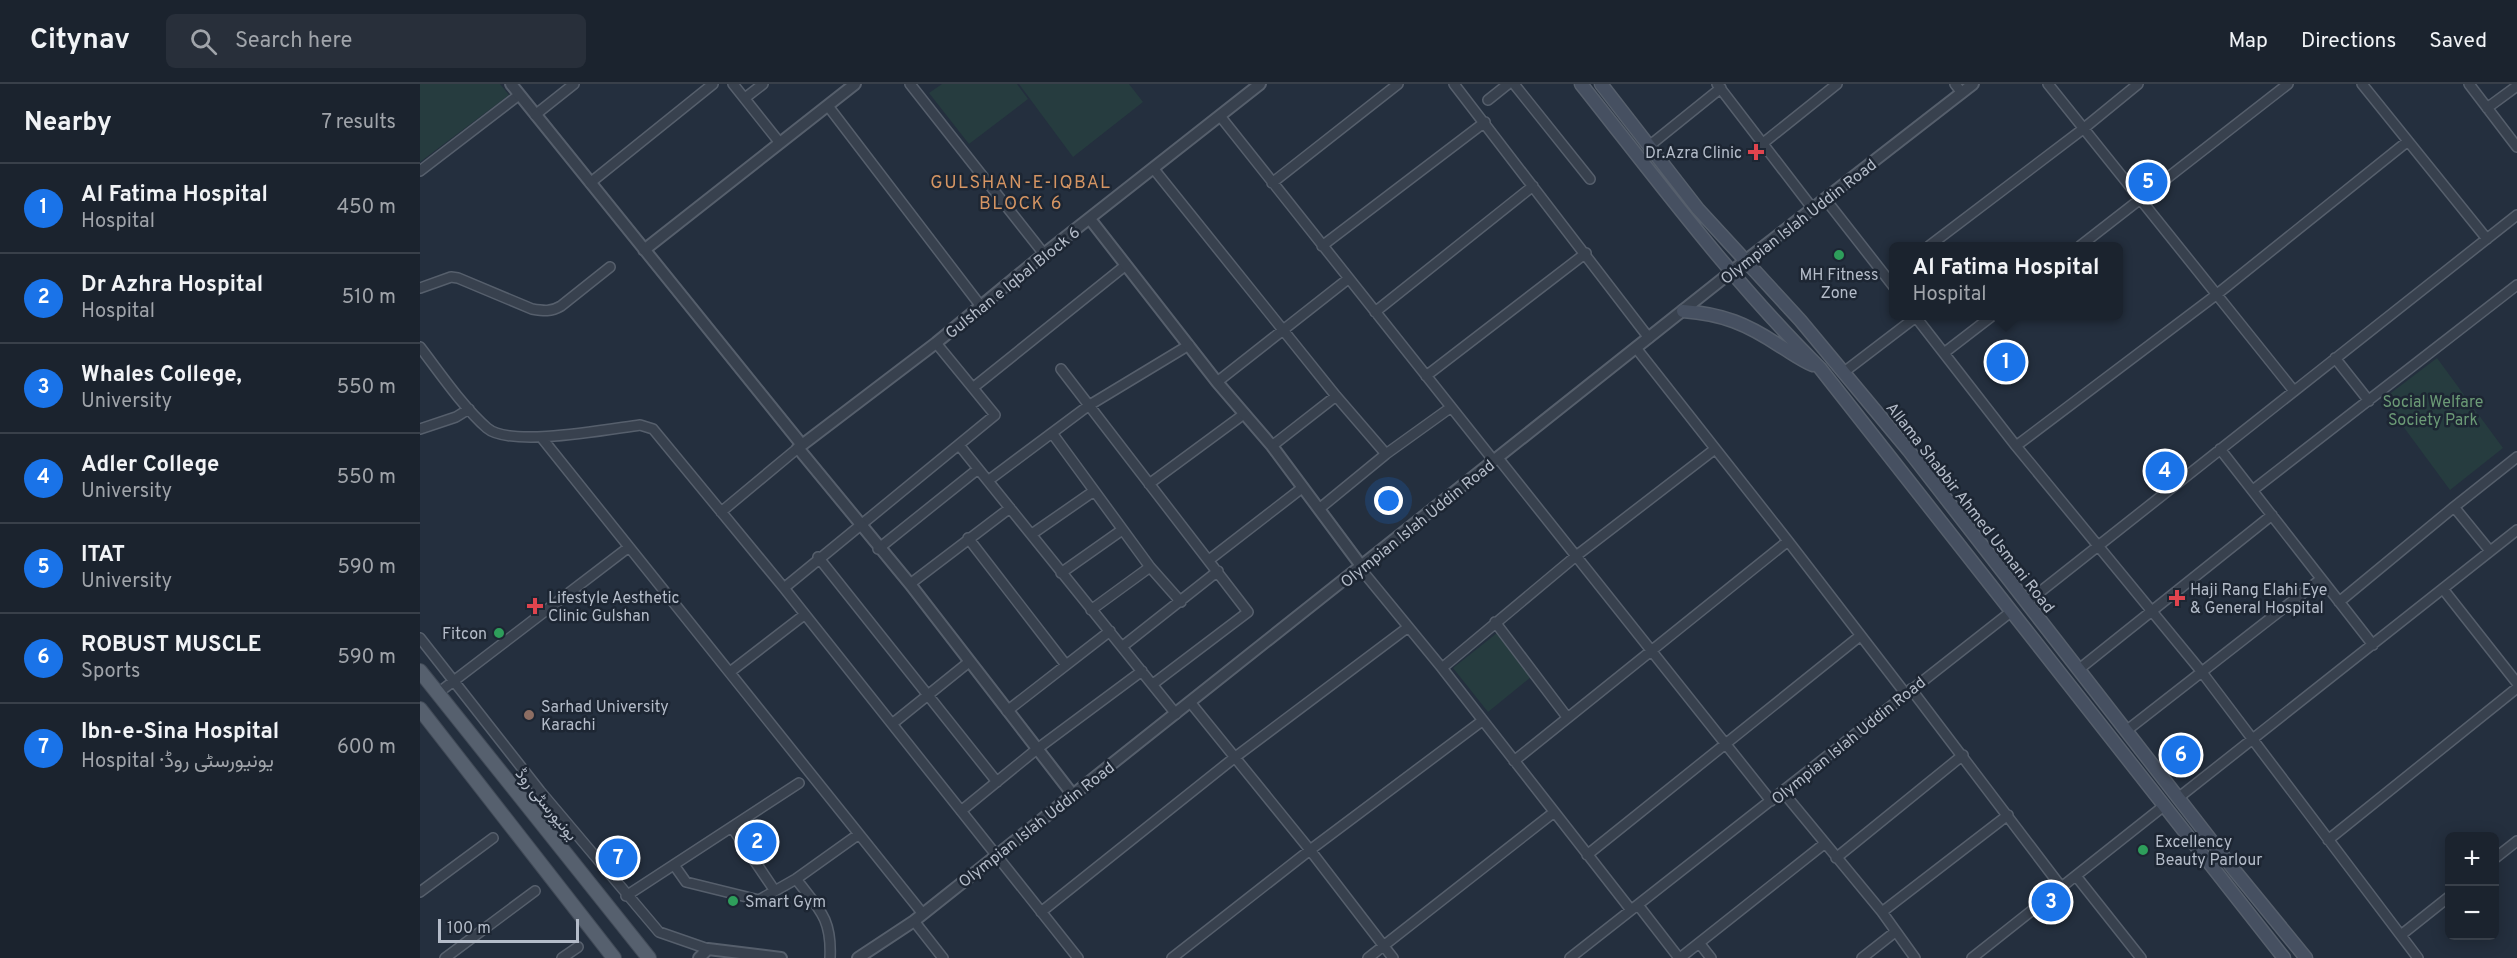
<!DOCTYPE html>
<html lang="en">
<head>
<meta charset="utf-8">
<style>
  body { margin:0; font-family:Overpass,Vazirmatn,sans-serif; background:#282f3a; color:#f1f3f6 }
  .controls { position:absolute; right:18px; bottom:18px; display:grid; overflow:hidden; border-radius:9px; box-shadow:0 3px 15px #0003 }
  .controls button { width:54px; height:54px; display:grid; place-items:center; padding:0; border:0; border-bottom:2px solid #39404a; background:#1b232e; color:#f1f3f6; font:30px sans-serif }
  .scale { position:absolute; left:18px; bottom:15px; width:141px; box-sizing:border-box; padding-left:6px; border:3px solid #b4bcc9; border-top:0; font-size:16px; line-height:21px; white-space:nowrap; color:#b4bcc9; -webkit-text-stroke:4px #1d2633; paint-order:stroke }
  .you { position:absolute; left:969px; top:417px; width:21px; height:21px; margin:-15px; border:4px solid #fff; border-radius:50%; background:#1a73e8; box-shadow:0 0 0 9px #1a73e833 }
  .badge { display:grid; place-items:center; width:39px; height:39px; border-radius:50%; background:#1a73e8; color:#fff; font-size:20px; font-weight:700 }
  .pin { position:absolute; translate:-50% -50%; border:3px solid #fff; box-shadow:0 2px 6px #0006 }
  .popup { position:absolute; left:1469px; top:158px; width:234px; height:78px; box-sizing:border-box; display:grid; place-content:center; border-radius:9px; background:#1b232e; filter:drop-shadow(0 2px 4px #0005); font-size:20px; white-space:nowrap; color:#a0a4aa }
  .popup b { font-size:22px; color:#f1f3f6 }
  .popup::after { content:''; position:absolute; left:50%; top:100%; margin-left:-12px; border:12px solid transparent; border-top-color:#1b232e }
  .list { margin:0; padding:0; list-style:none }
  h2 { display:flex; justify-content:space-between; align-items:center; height:78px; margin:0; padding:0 24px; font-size:26px }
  h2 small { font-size:20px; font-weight:400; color:#a0a4aa }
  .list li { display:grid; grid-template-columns:39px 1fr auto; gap:18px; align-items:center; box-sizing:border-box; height:90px; padding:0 24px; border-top:2px solid #39404a }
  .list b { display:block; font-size:22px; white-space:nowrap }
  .list p { margin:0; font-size:20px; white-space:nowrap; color:#a0a4aa }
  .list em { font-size:20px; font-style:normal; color:#a0a4aa }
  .icon { flex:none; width:33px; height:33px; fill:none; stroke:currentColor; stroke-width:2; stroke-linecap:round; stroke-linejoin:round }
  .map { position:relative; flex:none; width:2097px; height:874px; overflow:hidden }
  header { display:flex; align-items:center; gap:36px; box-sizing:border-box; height:84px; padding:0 30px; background:#1b232e; border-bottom:2px solid #39404a }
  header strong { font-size:28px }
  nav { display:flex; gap:33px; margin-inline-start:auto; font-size:21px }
  .search { width:420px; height:54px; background:#282f3a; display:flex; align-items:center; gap:15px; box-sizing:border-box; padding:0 21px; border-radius:9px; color:#a0a4aa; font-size:22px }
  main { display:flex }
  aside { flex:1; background:#1b232e }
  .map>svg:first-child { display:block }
  .green { fill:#263c3f }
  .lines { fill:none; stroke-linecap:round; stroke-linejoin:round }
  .minor-casing { stroke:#565f6c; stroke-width:12 }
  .tertiary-casing { stroke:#565f6c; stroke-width:14 }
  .secondary-casing { stroke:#565f6c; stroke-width:15 }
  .primary-casing { stroke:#414a57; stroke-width:16 }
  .minor { stroke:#38414e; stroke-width:9 }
  .tertiary { stroke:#38414e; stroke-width:10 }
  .secondary { stroke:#465061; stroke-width:12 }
  .primary { stroke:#56606e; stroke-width:14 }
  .health-dot { fill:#e0444e; stroke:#1d2633; stroke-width:2 }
  .leisure-dot { fill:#2e9e5b; stroke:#1d2633; stroke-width:2 }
  .education-dot { fill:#8d6e63; stroke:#1d2633; stroke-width:2 }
  .labels { text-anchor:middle; stroke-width:5; stroke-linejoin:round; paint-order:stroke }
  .poi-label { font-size:16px; fill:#b4bcc9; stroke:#1d2633; text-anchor:start }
  .street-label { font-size:16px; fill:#b4bcc9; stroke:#1d2633 }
  .park-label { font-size:16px; fill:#6b9a76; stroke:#1d2633 }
  .neighbourhood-label { font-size:18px; letter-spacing:1.5px; fill:#d59563; stroke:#1d2633 }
</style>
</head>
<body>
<header>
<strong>Citynav</strong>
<div class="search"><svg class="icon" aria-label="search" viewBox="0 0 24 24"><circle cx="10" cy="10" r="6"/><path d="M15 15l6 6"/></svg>Search here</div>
<nav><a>Map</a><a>Directions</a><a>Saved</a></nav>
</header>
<main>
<aside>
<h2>Nearby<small>7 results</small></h2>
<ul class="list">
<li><span class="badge">1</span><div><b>Al Fatima Hospital</b><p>Hospital</p></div><em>450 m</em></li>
<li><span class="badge">2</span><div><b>Dr Azhra Hospital</b><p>Hospital</p></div><em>510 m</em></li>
<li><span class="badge">3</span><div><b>Whales College,</b><p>University</p></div><em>550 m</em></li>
<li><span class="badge">4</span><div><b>Adler College</b><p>University</p></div><em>550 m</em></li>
<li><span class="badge">5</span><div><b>ITAT</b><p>University</p></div><em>590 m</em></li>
<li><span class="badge">6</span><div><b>ROBUST MUSCLE</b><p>Sports</p></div><em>590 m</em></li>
<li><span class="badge">7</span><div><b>Ibn-e-Sina Hospital</b><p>Hospital · یونیورسٹی روڈ</p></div><em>600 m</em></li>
</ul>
</aside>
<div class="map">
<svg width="2097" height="874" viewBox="0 0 2097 874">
  <rect width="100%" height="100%" fill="#242f3e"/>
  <path class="green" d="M 0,0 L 80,0 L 89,11 L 0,78 Z
    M 522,0 L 597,0 L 608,15 L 549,60 L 509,9 Z
    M 599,0 L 709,0 L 723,18 L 653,73 Z
    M 2017,274 L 2083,364 L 2030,406 L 1963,315 Z
    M 1077,549 L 1111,593 L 1068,628 L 1033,584 Z"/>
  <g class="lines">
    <g class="minor-casing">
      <path id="minor" d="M 313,0 L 360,59
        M 490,0 L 624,170
        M 1034,0 L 1229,254
        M 1094,0 L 1170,95
        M 1297,0 L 1393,125
        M 1535,0 L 1542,9
        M 1628,0 L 1874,307
        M 1942,0 L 2067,155
        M 2049,0 L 2097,63
        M 325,14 L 343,0
        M 1068,16 L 1088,0
        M 408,22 L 560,221
        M 2067,24 L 2097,2
        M 115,31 L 154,0
        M 800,32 L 1074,377
        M 1342,60 L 1417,0
        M 1229,62 L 1301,4
        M 733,84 L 916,312 L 966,370
        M 0,87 L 99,11
        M 170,99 L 293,0
        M 852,99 L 978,0
        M 1406,116 L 1474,203
        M 902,162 L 1065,38
        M 1509,162 L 1663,45 L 1718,0
        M 1660,162 L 1868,0
        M 0,204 L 31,193 L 38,194 L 112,225 C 124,227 131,228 141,222 L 190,183
        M 955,228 L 1113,102
        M 1495,232 L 1596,362 L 1781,587 L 1998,874
        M 0,263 C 20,289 43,323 67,344 C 90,364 189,345 220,341 L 233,345 L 364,504 L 658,874
        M 1216,264 L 1368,457 L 1485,609
        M 1524,269 L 1572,232
        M 1915,274 L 1949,317
        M 641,285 L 828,528 L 733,600
        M 1424,288 L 1496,233
        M 1006,292 L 1166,169
        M 797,298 L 928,195
        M 554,303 L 706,181
        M 0,345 L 36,333 L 49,325
        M 632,349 L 730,483 L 761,518
        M 121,353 L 503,830
        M 539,361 L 756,630
        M 852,362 L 916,312
        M 1596,362 L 1796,211 L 1988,57
        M 1800,365 L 1953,561
        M 1078,374 L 1351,717
        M 569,396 L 668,322 L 769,261
        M 729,400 L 824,330
        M 1833,406 L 2097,201
        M 2034,423 L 2097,373
        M 899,425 L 966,370 L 1030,324
        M 301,428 L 378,364
        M 612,450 L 674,407
        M 548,454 L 646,581
        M 458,465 L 558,385
        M 398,473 L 577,698
        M 789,476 L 882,404
        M 940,484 L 1022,584 L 1211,826
        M 641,489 L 702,446
        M 490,500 L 590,424
        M 364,504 L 575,331 L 516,259
        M 2023,505 L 2097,599
        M 1919,518 L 2034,423 L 2070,467
        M 1606,519 L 2097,131
        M 671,526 L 730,483
        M 1075,538 L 1147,633
        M 0,554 L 120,707 L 239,848 L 288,865
        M 703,562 L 798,487
        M 1022,584 L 1156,472 L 1295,365
        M 1658,586 L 1852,431
        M 310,588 L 384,531
        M 1491,605 L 1642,804
        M 18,609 L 209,463
        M 770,618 L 890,766 L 973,874
        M 587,627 L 690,547
        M 472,640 L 549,578
        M 1706,647 L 1901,495
        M 1094,677 L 1368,457
        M 1363,708 L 1462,828 L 1495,874
        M 1758,714 L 2097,446
        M 541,727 L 617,665 L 722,587
        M 313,745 L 355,807
        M 1908,756 L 2097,604
        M 1167,771 L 1440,552
        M 1416,774 L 1543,671
        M 2074,775 L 2097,757
        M 254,781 L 266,798 L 339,816 L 376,795 L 439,750
        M 1656,792 L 1721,874
        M 376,795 C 399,825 412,834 410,874
        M 0,808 L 73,754
        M 206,812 L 379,699
        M 1218,821 L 1259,874
        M 621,828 L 814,674 L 987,544
        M 1462,828 L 1588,731
        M 494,837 L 523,874
        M 1981,851 L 2030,812
        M 1280,860 L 1291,874
        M 25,874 L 115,807
        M 142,874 L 158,863
        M 752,874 L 890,766 L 1062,637
        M 948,874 L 1133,729
        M 1150,874 L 1592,527
        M 1260,874 L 1404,760
        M 1442,874 L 1475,848
        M 1552,874 L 1745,721"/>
    </g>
    <g class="tertiary-casing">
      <path id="tertiary" d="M 91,0 L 382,361
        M 670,135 L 797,298 L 852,362 L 942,483
        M 224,166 L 435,0
        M 653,711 L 490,500 L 378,364 L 516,259 L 624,170 L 840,0
        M 279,874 L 288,865 L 361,874
        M 438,874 L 494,837 L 1325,177 L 1553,0"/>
    </g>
    <g class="secondary-casing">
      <path id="secondary" d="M 1161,0 C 1238,97 1312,197 1400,284 L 1864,874
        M 1181,0 L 1278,125 L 1380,236 L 1489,367 L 1815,787 L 1886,874
        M 1263,227 C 1303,230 1327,240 1360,262 C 1372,269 1381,276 1393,281"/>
    </g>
    <g class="primary-casing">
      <path id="primary" d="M 0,587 L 229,874
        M 0,625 L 194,874"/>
    </g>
    <use href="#minor" class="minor"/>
    <use href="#tertiary" class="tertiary"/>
    <use href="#secondary" class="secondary"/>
    <use href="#primary" class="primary"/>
  </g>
  <g class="health-dot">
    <path d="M1333 59h6v6h6v6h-6v6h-6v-6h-6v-6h6z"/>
    <path d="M1754 505h6v6h6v6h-6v6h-6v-6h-6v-6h6z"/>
    <path d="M112 513h6v6h6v6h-6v6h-6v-6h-6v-6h6z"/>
  </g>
  <g class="leisure-dot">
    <circle cx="1419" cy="171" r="6"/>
    <circle cx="79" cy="549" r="6"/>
    <circle cx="1723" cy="766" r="6"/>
    <circle cx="313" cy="817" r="6"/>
  </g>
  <circle class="education-dot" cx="109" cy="631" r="6"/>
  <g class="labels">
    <g class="poi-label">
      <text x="1322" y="74" text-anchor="end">Dr.Azra Clinic</text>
      <text x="1419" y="196" text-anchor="middle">MH Fitness<tspan x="1419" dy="18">Zone</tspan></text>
      <text x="1770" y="511">Haji Rang Elahi Eye<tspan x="1770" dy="18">&amp; General Hospital</tspan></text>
      <text x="128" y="519">Lifestyle Aesthetic<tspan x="128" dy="18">Clinic Gulshan</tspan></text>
      <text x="67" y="555" text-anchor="end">Fitcon</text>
      <text x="121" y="628">Sarhad University<tspan x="121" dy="18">Karachi</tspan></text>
      <text x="1735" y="763">Excellency<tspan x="1735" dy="18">Beauty Parlour</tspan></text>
      <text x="325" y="823">Smart Gym</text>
    </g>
    <g class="street-label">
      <text transform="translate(1378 137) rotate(-38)" y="6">Olympian Islah Uddin Road</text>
      <text transform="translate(592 198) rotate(-39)" y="6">Gulshan e Iqbal Block 6</text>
      <text transform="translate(1551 423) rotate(52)" y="6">Allama Shabbir Ahmed Usmani Road</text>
      <text transform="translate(997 439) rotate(-39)" y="6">Olympian Islah Uddin Road</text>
      <text transform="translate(1428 656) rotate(-39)" y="6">Olympian Islah Uddin Road</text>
      <text transform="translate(127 720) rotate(51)" y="6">یونیورسٹی روڈ</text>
      <text transform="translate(616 740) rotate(-38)" y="6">Olympian Islah Uddin Road</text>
    </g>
    <g class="park-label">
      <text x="2013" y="323">Social Welfare<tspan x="2013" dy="18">Society Park</tspan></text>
    </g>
    <g class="neighbourhood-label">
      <text x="601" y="104">GULSHAN-E-IQBAL<tspan x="601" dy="21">BLOCK 6</tspan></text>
    </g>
  </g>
</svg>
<div class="controls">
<button>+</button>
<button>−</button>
</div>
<div class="scale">100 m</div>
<div class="you"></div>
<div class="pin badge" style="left:1586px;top:278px">1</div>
<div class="popup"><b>Al Fatima Hospital</b>Hospital</div>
<div class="pin badge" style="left:337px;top:758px">2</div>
<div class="pin badge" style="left:1631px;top:818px">3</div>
<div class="pin badge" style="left:1745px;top:387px">4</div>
<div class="pin badge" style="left:1728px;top:98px">5</div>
<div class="pin badge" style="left:1761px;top:671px">6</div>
<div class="pin badge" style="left:198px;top:774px">7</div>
</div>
</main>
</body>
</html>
